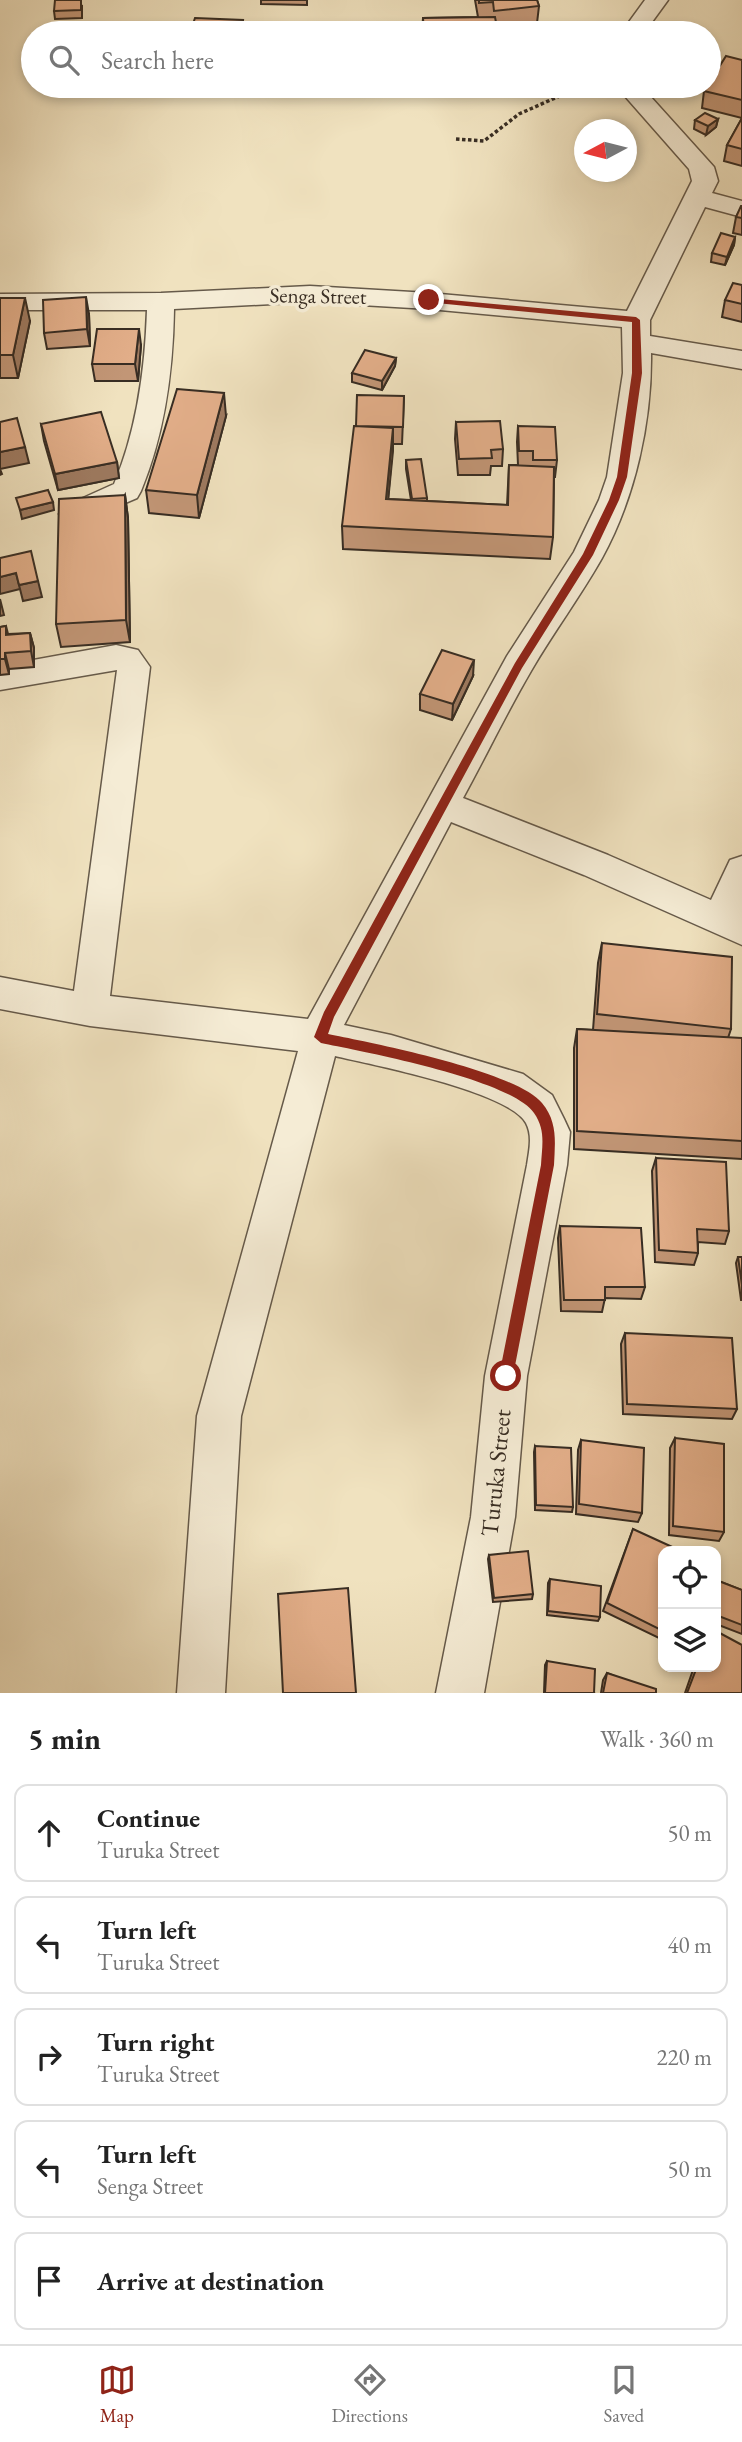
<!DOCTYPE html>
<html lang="en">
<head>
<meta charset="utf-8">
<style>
  body { margin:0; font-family:"EB Garamond",serif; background:#f6f6f6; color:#222 }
  .controls { position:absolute; right:21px; bottom:21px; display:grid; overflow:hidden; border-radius:14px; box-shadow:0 4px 10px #0003 }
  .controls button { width:63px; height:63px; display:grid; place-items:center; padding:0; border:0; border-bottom:2px solid #e0e0e0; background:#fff; color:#222; font:35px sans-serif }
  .compass { position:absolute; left:574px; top:119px; width:63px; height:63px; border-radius:50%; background:#fff; box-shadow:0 4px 10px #0003; rotate:263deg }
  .stop { position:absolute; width:21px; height:21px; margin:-16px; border:5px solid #8f2418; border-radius:50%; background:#fff }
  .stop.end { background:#8f2418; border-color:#fff; box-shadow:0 2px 7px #0008 }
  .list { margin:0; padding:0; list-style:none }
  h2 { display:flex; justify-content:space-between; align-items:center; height:91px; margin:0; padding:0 28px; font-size:30px }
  h2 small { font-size:23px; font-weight:400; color:#767676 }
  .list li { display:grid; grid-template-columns:46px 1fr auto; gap:21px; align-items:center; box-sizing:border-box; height:98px; margin:0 14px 14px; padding:0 14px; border:2px solid #e0e0e0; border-radius:14px }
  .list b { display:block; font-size:26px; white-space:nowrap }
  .list p { margin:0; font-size:23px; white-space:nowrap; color:#767676 }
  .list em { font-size:23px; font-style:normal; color:#767676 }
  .icon { flex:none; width:38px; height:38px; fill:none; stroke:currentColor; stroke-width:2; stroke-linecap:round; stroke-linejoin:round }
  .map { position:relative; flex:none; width:742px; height:1693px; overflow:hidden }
  .search { position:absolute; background:#fff; box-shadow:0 4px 10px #0003; left:21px; right:21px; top:21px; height:77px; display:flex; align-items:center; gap:18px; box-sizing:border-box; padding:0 24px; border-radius:38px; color:#767676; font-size:26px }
  .sheet { height:651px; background:#fff }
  nav { display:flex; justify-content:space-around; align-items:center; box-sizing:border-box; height:98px; border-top:2px solid #e0e0e0; background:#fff; font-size:19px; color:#767676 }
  nav a { display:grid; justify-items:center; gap:4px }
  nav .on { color:#8f2418 }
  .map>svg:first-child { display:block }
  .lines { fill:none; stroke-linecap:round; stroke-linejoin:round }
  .minor-casing { stroke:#665a4a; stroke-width:3 }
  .path { stroke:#382d23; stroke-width:3.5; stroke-dasharray:3.5 2.5; stroke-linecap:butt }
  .minor { fill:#f5ecd5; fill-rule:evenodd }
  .wall { fill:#c29676; stroke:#382d23; stroke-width:2 }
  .shaded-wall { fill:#9e7a60; stroke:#382d23; stroke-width:2 }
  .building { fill:#e2ae89; stroke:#382d23; stroke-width:2 }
  .route { fill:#8f2418 }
  .labels { text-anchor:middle; stroke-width:7; stroke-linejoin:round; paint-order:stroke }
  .far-street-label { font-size:21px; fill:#382d23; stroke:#f5ecd5 }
  .street-label { font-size:24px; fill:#382d23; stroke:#f5ecd5 }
</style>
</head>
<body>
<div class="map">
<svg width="742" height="1693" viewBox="0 0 742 1693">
  <rect width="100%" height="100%" fill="#f0e2bf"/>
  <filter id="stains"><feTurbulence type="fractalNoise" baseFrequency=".00286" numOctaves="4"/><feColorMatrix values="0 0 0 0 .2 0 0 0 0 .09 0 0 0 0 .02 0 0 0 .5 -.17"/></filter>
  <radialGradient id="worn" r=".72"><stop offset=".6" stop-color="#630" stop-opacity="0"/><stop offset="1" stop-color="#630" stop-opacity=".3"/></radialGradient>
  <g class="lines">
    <g class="minor-casing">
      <path id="minor" d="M 645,0 L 668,0 L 644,33 L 621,33 Z
        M 616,86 L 641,86 L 714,167 L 718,181 L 712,193 L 742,201 L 742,217 L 705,207 L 650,320 L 650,336 L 742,351 L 742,369 L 651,353 C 652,422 635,498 602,558 C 580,597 553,633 531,671 C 507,712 486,756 463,798 L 608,855 L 711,900 L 730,860 L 742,856 L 742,945 L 584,875 L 451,822 L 344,1025 L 391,1035 L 523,1074 L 552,1095 L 564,1119 L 570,1132 L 567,1165 L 527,1376 L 515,1517 L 484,1693 L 436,1693 L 471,1517 L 485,1376 L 527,1165 C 529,1151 533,1136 526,1123 C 508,1091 373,1065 335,1056 L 241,1416 L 225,1693 L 177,1693 L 197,1416 L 298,1051 L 90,1026 L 0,1009 L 0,977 L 74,991 L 117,670 L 0,690 L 0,666 L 116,645 L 138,650 L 150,667 L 110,996 L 308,1019 L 507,656 L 574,552 L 599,500 L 607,477 L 623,373 L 622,327 L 429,309 L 310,302 L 174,309 C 173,371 165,433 141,491 L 137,498 L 74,525 L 63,521 L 59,514 L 63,507 L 114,484 C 137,430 145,369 147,310 L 0,310 L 0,294 L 161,293 L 310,286 L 429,293 L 627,311 L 692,181 L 689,169 Z"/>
    </g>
    <path class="path" d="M 456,139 L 484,141 L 519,114 L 582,86"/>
    <use href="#minor" class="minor"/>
  </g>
  <path class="wall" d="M 261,0 L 307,0 L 307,5 L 261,4 Z
    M 475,0 L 537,0 L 539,6 L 537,23 L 497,27 L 498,33 L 422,33 L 423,18 L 478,17 Z
    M 82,6 L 82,18 L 55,19 L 54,11 Z
    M 742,60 L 742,166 L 724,161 L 727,145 L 742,118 L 702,108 L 704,91 Z
    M 718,119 L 716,127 L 706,135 L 694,129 L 695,120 Z
    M 742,206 L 742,235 L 733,233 L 736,217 Z
    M 735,237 L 734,245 L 725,265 L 711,262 L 712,253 Z
    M 742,285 L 742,322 L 722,317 L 725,300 Z
    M 0,298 L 30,321 L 18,378 L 0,378 Z
    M 89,314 L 90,346 L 47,349 L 44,333 Z
    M 141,345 L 138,381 L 95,381 L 92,364 Z
    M 396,358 L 395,366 L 382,390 L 352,382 L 352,373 Z
    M 404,396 L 402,444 L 393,444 L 388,499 L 411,500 L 406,469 L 406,460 L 427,498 L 427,501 L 507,505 L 509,465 L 518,465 L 517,442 L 518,426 L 557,460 L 555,477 L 554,477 L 553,537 L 550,559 L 343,549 L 342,526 Z
    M 226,416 L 199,518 L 149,513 L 146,490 Z
    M 456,422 L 503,449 L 502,466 L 491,466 L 490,475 L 458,475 L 455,439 Z
    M 41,424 L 117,462 L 119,478 L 58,490 L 44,441 Z
    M 125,495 L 128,518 L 130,642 L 61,647 L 56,624 Z
    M 6,626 L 8,634 L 30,633 L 34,648 L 34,667 L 9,669 L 9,674 L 0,675 L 0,627 Z
    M 473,676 L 452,720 L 420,710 L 420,694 Z
    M 602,943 L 731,1029 L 728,1038 L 742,1038 L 742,1159 L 574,1149 L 574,1048 L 577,1029 L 593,1030 L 598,963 Z
    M 656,1158 L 729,1231 L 725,1244 L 698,1242 L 698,1253 L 694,1265 L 655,1262 L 652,1171 Z
    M 560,1226 L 645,1287 L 641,1299 L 605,1298 L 602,1312 L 561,1311 L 558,1238 Z
    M 738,1257 L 742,1257 L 742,1300 L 741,1300 L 736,1263 Z
    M 625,1333 L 737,1409 L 732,1419 L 623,1414 L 621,1344 Z
    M 675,1438 L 724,1532 L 719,1541 L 669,1535 L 670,1448 Z
    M 581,1440 L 642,1513 L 638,1522 L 576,1514 L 578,1450 Z
    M 535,1446 L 573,1507 L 572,1512 L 535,1510 L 534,1452 Z
    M 633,1529 L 663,1551 L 663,1640 L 603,1611 Z
    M 489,1555 L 533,1594 L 532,1599 L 493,1602 L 488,1559 Z
    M 550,1579 L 600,1617 L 598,1621 L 547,1615 L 548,1583 Z
    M 716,1580 L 742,1590 L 742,1634 L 716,1624 Z
    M 547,1661 L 594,1693 L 544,1693 L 545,1665 Z
    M 694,1667 L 716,1667 L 742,1693 L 685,1693 Z
    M 607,1673 L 656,1693 L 601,1693 L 603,1680 Z"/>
  <path class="shaded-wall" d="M 243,20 L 244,33 L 240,33 Z
    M 718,119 L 716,127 L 706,135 L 708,126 Z
    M 735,237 L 734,245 L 725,265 L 727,257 Z
    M 86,297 L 89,314 L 90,346 L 87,329 Z
    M 25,298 L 30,321 L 18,378 L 13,355 Z
    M 139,329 L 141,345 L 138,381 L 135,364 Z
    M 396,358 L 395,366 L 382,390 L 382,381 Z
    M 224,393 L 226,416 L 199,518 L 197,495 Z
    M 393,428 L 393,451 L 386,522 L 386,499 Z
    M 25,447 L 29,463 L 0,469 L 2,474 L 0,475 L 0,452 Z
    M 117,462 L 119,478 L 58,490 L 55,474 Z
    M 125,495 L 128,518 L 130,642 L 126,620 Z
    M 53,502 L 54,510 L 22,519 L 20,510 Z
    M 16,573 L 20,589 L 0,594 L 0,577 Z
    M 38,581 L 42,597 L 23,601 L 19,585 Z
    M 0,599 L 4,615 L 0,616 Z
    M 30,633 L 34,648 L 34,667 L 31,651 Z
    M 5,653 L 9,669 L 9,674 L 5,659 Z
    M 474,660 L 473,676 L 452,720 L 453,704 Z"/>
  <path class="building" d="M 55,0 L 81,0 L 81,10 L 54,11 Z
    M 479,0 L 537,0 L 539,6 L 494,11 L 493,2 L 479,3 Z
    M 495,17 L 498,33 L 424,33 L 423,18 Z
    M 195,18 L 243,20 L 240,33 L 190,33 Z
    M 726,56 L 742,60 L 742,100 L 704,91 Z
    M 705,113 L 718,119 L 708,126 L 695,120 Z
    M 742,118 L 742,149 L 727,145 Z
    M 741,206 L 742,206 L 742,218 L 736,217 Z
    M 721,233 L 735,237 L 727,257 L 712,253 Z
    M 733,283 L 742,285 L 742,304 L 725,300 Z
    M 86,297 L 87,329 L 44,333 L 43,300 Z
    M 0,298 L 25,298 L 13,355 L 0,355 Z
    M 97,329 L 139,329 L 135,364 L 92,364 Z
    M 365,350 L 396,358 L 382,381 L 352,373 Z
    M 177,389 L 224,393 L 197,495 L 146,490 Z
    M 357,395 L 404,396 L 403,427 L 356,426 Z
    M 101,412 L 117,462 L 55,474 L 41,424 Z
    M 17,418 L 25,447 L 0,452 L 0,422 Z
    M 500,421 L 503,449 L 491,450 L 492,458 L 459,459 L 456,422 Z
    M 354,426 L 393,428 L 386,499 L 508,505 L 509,465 L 554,467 L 553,537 L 342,526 Z
    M 518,426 L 555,427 L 557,460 L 533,460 L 533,451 L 519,451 Z
    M 421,459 L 427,498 L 412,499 L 406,460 Z
    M 48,490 L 53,502 L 20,510 L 16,498 Z
    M 125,495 L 126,620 L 56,624 L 59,499 Z
    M 31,551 L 38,581 L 19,585 L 16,573 L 0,577 L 0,558 Z
    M 6,626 L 6,635 L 30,633 L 31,651 L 5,653 L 5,659 L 0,659 L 0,627 Z
    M 442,650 L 474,660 L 453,704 L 420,694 Z
    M 602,943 L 732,957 L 731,1029 L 597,1014 Z
    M 577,1029 L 742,1038 L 742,1141 L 577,1131 Z
    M 656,1158 L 726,1162 L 729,1231 L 697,1229 L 698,1253 L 659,1250 Z
    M 560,1226 L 641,1228 L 645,1287 L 605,1287 L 605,1300 L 564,1300 Z
    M 738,1257 L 742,1257 L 742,1285 Z
    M 625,1333 L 732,1338 L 737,1409 L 627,1404 Z
    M 675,1438 L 724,1444 L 724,1532 L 673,1526 Z
    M 581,1440 L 644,1448 L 642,1513 L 579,1504 Z
    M 535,1446 L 571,1448 L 573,1507 L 536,1505 Z
    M 633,1529 L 681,1551 L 663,1551 L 663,1631 L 607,1603 Z
    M 528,1551 L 533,1594 L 494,1598 L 489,1555 Z
    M 550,1579 L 601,1586 L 600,1617 L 548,1611 Z
    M 716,1580 L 742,1590 L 742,1625 L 716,1615 Z
    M 348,1588 L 356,1693 L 283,1693 L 278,1594 Z
    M 716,1631 L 742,1645 L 742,1693 L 687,1693 L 697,1667 L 716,1667 Z
    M 547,1661 L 595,1669 L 594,1693 L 545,1693 Z
    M 607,1673 L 656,1689 L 656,1693 L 603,1693 Z"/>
  <path class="route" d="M 429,298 L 636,317 L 640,320 L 642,373 L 627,477 L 619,500 L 593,555 L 522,668 L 334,1017 L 328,1034 C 373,1043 515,1071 542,1103 C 558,1122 555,1143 554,1165 L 513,1376 L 506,1383 L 499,1376 L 541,1165 C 542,1146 546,1130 534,1113 C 510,1079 365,1052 321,1043 L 314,1037 L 324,1012 L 515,663 L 583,554 L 609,500 L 617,477 L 632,373 L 632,322 L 426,302 L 425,300 Z"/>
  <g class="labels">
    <g class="far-street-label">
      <text transform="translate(318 296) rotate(1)" y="7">Senga Street</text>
    </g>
    <g class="street-label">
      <text transform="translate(496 1473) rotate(-84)" y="8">Turuka Street</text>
    </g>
  </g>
  <rect width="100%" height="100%" filter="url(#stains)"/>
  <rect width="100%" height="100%" fill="url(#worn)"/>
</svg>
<div class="controls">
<button><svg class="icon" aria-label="locate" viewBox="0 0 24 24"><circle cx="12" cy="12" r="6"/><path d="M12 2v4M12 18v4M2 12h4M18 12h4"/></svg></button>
<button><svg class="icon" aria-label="layers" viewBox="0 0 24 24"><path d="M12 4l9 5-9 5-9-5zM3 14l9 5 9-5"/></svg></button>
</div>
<svg class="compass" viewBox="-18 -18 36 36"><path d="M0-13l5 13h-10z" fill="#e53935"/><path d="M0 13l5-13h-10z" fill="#767676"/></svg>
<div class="stop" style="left:506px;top:1376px"></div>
<div class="stop end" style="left:429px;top:300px"></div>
<div class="search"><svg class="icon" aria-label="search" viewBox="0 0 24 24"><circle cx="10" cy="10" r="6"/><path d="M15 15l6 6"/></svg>Search here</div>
</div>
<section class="sheet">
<h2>5 min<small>Walk · 360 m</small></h2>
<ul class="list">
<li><svg class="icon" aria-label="ahead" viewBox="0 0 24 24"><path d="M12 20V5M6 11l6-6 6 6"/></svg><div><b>Continue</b><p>Turuka Street</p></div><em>50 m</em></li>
<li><svg class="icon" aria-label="left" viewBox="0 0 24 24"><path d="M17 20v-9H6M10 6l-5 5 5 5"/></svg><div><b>Turn left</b><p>Turuka Street</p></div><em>40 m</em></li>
<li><svg class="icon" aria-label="right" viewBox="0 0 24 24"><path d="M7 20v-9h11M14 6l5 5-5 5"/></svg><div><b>Turn right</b><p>Turuka Street</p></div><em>220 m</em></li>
<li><svg class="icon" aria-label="left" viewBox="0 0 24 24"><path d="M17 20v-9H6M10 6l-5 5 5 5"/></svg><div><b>Turn left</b><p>Senga Street</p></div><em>50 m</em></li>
<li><svg class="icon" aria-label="arrive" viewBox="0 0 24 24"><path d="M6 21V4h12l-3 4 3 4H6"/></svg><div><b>Arrive at destination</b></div></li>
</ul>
</section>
<nav>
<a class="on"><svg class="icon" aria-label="map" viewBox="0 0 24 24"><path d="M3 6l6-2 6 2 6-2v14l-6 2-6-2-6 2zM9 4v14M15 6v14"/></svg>Map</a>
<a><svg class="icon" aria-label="directions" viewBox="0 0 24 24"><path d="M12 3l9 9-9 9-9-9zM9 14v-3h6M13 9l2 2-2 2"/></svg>Directions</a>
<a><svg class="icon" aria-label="saved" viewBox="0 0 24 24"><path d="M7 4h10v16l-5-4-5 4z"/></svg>Saved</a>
</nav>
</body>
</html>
